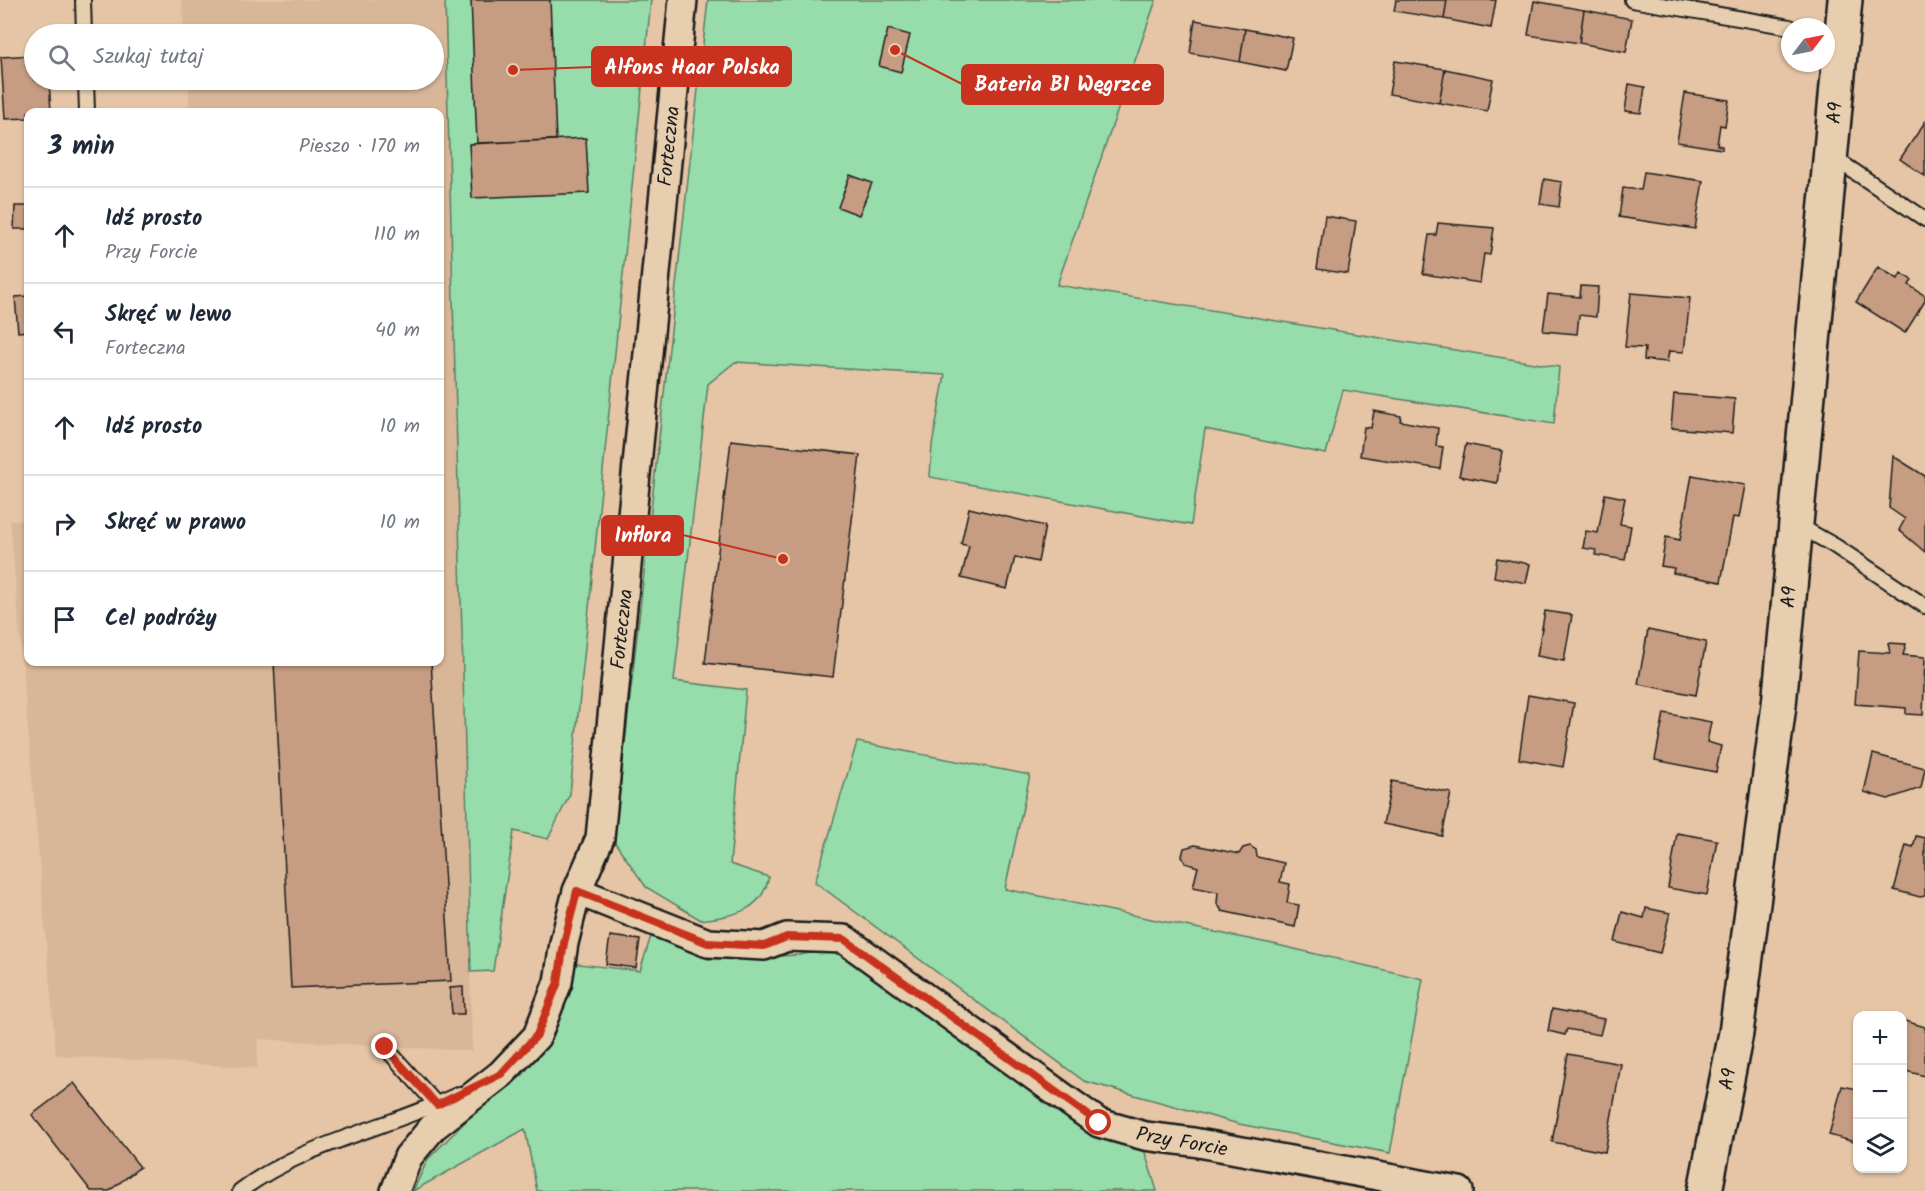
<!DOCTYPE html>
<html lang="pl">
<head>
<meta charset="utf-8">
<style>
  body { margin:0; font-family:Kalam,sans-serif; background:#f2f2f3; color:#1f2937 }
  .controls { position:absolute; right:18px; bottom:18px; display:grid; overflow:hidden; border-radius:12px; box-shadow:0 2px 4px #0004 }
  .controls button { width:54px; height:54px; display:grid; place-items:center; padding:0; border:0; border-bottom:2px solid #e0e1e3; background:#fff; color:#1f2937; font:30px sans-serif }
  .compass { position:absolute; left:1781px; top:18px; width:54px; height:54px; border-radius:50%; background:#fff; box-shadow:0 2px 4px #0004; rotate:58deg }
  .stop { position:absolute; width:18px; height:18px; margin:-14px; border:4px solid #c8321e; border-radius:50%; background:#fff }
  .stop.end { background:#c8321e; border-color:#fff; box-shadow:0 2px 6px #0008 }
  .list { margin:0; padding:0; list-style:none }
  h2 { display:flex; justify-content:space-between; align-items:center; height:78px; margin:0; padding:0 24px; font-size:26px }
  h2 small { font-size:20px; font-weight:400; color:#747a83 }
  .list li { display:grid; grid-template-columns:39px 1fr auto; gap:18px; align-items:center; box-sizing:border-box; height:96px; padding:0 24px; border-top:2px solid #e0e1e3 }
  .list b { display:block; font-size:22px; white-space:nowrap }
  .list p { margin:0; font-size:20px; white-space:nowrap; color:#747a83 }
  .list em { font-size:20px; font-style:normal; color:#747a83 }
  .icon { flex:none; width:33px; height:33px; fill:none; stroke:currentColor; stroke-width:2; stroke-linecap:round; stroke-linejoin:round }
  .map { position:relative; flex:none; width:1925px; height:1191px; overflow:hidden }
  .search { position:absolute; background:#fff; box-shadow:0 2px 4px #0004; left:24px; top:24px; width:420px; height:66px; display:flex; align-items:center; gap:15px; box-sizing:border-box; padding:0 21px; border-radius:33px; color:#747a83; font-size:22px }
  .panel { position:absolute; background:#fff; box-shadow:0 2px 4px #0004; left:24px; top:108px; width:420px; height:558px; border-radius:12px }
  .map>svg:first-child { display:block }
  .built { fill:#d8b698 }
  .green { fill:#96ddab; stroke:#597c64; stroke-width:1.5 }
  .building { fill:#c69c82; stroke:#1c1c1c; stroke-width:1.5 }
  .lines { fill:none; stroke-linecap:round; stroke-linejoin:round }
  .lane-casing { stroke:#1c1c1c; stroke-width:18 }
  .street-casing { stroke:#1c1c1c; stroke-width:32 }
  .secondary-casing { stroke:#1c1c1c; stroke-width:38 }
  .lane { stroke:#e6ceae; stroke-width:14 }
  .street { stroke:#e6ceae; stroke-width:27 }
  .secondary { stroke:#e6ceae; stroke-width:33 }
  .route { stroke:#c8321e; stroke-width:8 }
  .labels { text-anchor:middle; stroke-width:4.5; stroke-linejoin:round; paint-order:stroke }
  .street-label { font-size:20px; fill:#1c1c1c; stroke:#e6ceae }
  .leader { fill:none; stroke:#c8321e; stroke-width:2 }
  .callout-dot { fill:#c8321e; stroke:#e6ceae; stroke-width:2 }
  .callout { fill:#c8321e; stroke:#c8321e; stroke-width:2 }
  .callout-label { font-size:21px; text-anchor:middle; font-weight:bold; fill:#fff }
</style>
</head>
<body>
<div class="map">
<svg width="1925" height="1191" viewBox="0 0 1925 1191">
  <rect width="100%" height="100%" fill="#e5c5a6"/>
  <filter id="ink" filterUnits="userSpaceOnUse"><feTurbulence type="fractalNoise" baseFrequency=".0167" numOctaves="2"/><feDisplacementMap in="SourceGraphic" scale="12" xChannelSelector="R" yChannelSelector="G"/><feConvolveMatrix kernelMatrix="1 2 1 2 8 2 1 2 1" color-interpolation-filters="sRGB"/></filter>
  <g filter="url(#ink)">
    <path class="built" d="M 182,0 L 445,0 L 472,1051 L 258,1039 L 257,1068 L 56,1055 L 10,521 L 28,520 L 28,662 L 440,662 L 440,112 L 190,112 L 188,80 L 434,80 L 434,34 L 184,34 Z"/>
    <path class="green" d="M 445,0 L 651,0 L 570,794 L 548,839 L 514,831 L 493,971 L 471,972 Z
      M 708,0 L 1156,0 L 1057,285 L 1559,367 L 1554,424 L 1343,390 L 1326,454 L 1205,429 L 1191,525 L 930,477 L 932,445 L 945,375 L 735,362 L 708,384 L 674,681 L 746,690 L 730,864 L 769,877 C 761,913 733,915 701,920 L 646,887 L 614,841 Z
      M 857,742 L 1030,775 L 1005,889 L 1273,944 L 1423,979 L 1390,1153 L 1239,1124 L 1084,1081 L 815,882 Z
      M 651,936 L 708,959 L 799,955 L 832,949 L 1143,1146 L 1157,1191 L 537,1191 L 525,1129 L 413,1191 L 428,1159 L 469,1118 L 523,1075 L 557,1026 L 570,963 L 640,971 Z"/>
    <path class="building" d="M 471,0 L 550,0 L 556,140 L 477,143 Z
      M 1396,0 L 1447,0 L 1444,19 L 1394,11 Z
      M 1447,0 L 1496,0 L 1491,28 L 1444,19 Z
      M 1534,1 L 1584,10 L 1579,43 L 1528,35 Z
      M 1584,10 L 1632,19 L 1626,52 L 1579,43 Z
      M 1195,20 L 1245,29 L 1240,62 L 1190,53 Z
      M 888,29 L 910,35 L 901,72 L 879,66 Z
      M 1245,29 L 1293,38 L 1286,71 L 1240,62 Z
      M 34,55 L 34,80 L 49,80 L 51,112 L 28,112 L 28,118 L 5,119 L 1,57 Z
      M 1395,61 L 1445,69 L 1439,103 L 1389,94 Z
      M 1445,69 L 1493,79 L 1487,111 L 1439,103 Z
      M 1629,84 L 1645,87 L 1641,113 L 1625,111 Z
      M 1685,93 L 1729,100 L 1725,126 L 1720,125 L 1717,145 L 1722,146 L 1722,149 L 1677,142 Z
      M 1925,122 L 1925,176 L 1900,159 Z
      M 586,138 L 589,193 L 472,198 L 469,144 Z
      M 1644,172 L 1703,181 L 1695,229 L 1619,217 L 1623,188 L 1641,190 Z
      M 850,175 L 872,183 L 859,215 L 838,207 Z
      M 1544,179 L 1562,182 L 1559,207 L 1540,204 Z
      M 15,206 L 28,206 L 28,229 L 14,229 Z
      M 1325,216 L 1356,221 L 1348,274 L 1317,269 Z
      M 1438,223 L 1494,228 L 1490,255 L 1484,254 L 1480,283 L 1423,274 L 1429,235 L 1436,235 Z
      M 1878,267 L 1898,279 L 1901,273 L 1912,280 L 1909,285 L 1925,296 L 1925,301 L 1905,333 L 1856,302 Z
      M 1581,286 L 1598,287 L 1596,317 L 1579,315 L 1577,334 L 1543,331 L 1548,294 L 1580,297 Z
      M 1631,293 L 1690,298 L 1684,352 L 1669,351 L 1667,362 L 1644,360 L 1645,348 L 1625,347 Z
      M 28,296 L 28,331 L 18,332 L 15,297 Z
      M 1674,394 L 1735,399 L 1732,433 L 1671,428 Z
      M 1374,411 L 1401,416 L 1400,421 L 1438,428 L 1436,446 L 1443,447 L 1440,469 L 1360,456 L 1364,427 L 1371,428 Z
      M 731,440 L 860,455 L 833,677 L 705,663 Z
      M 1466,444 L 1502,451 L 1497,483 L 1459,476 Z
      M 1893,456 L 1925,476 L 1925,552 L 1899,530 L 1905,519 L 1889,508 Z
      M 1692,475 L 1745,485 L 1739,518 L 1733,517 L 1721,582 L 1673,573 L 1674,568 L 1661,566 L 1666,537 L 1680,540 Z
      M 1605,494 L 1625,498 L 1620,524 L 1631,526 L 1625,560 L 1595,555 L 1596,550 L 1583,548 L 1586,531 L 1598,533 Z
      M 969,508 L 1045,526 L 1038,562 L 1015,557 L 1007,589 L 961,578 L 969,546 L 961,544 Z
      M 1497,558 L 1530,564 L 1526,583 L 1494,577 Z
      M 1545,611 L 1572,615 L 1564,661 L 1537,656 Z
      M 1648,630 L 1706,642 L 1696,695 L 1638,684 Z
      M 1888,643 L 1906,644 L 1903,655 L 1925,657 L 1923,715 L 1906,714 L 1906,708 L 1855,704 L 1859,651 L 1890,653 Z
      M 274,662 L 431,662 L 451,981 L 291,988 Z
      M 1528,695 L 1574,703 L 1563,767 L 1519,759 Z
      M 1664,713 L 1711,722 L 1707,742 L 1721,746 L 1716,772 L 1655,760 Z
      M 1873,754 L 1925,768 L 1921,788 L 1888,799 L 1864,792 Z
      M 1392,781 L 1451,793 L 1442,836 L 1383,824 Z
      M 1677,833 L 1717,840 L 1707,895 L 1668,888 Z
      M 1916,836 L 1925,838 L 1925,896 L 1920,897 L 1894,890 L 1906,845 L 1913,847 Z
      M 1195,845 L 1239,854 L 1243,848 L 1250,846 L 1256,850 L 1257,857 L 1284,863 L 1280,882 L 1290,884 L 1287,903 L 1299,905 L 1295,927 L 1222,911 L 1217,903 L 1218,892 L 1193,887 L 1198,867 L 1185,863 L 1182,856 L 1184,848 Z
      M 1646,908 L 1670,913 L 1660,953 L 1615,942 L 1622,912 L 1644,918 Z
      M 610,936 L 640,940 L 636,968 L 606,964 Z
      M 463,987 L 464,1014 L 452,1014 L 450,988 Z
      M 1552,1009 L 1604,1019 L 1600,1035 L 1567,1029 L 1565,1035 L 1548,1031 Z
      M 1902,1020 L 1925,1027 L 1925,1076 L 1902,1070 Z
      M 1568,1054 L 1621,1064 L 1605,1152 L 1552,1142 Z
      M 74,1083 L 140,1167 L 109,1191 L 91,1191 L 32,1115 Z
      M 1842,1086 L 1858,1089 L 1858,1143 L 1829,1135 Z"/>
    <g class="lines">
      <g class="lane-casing">
        <path id="lane" d="M 83,0 L 84,34
          M 1632,0 L 1790,27
          M 86,80 L 87,112
          M 1831,156 L 1925,219
          M 1796,524 L 1835,546 L 1925,606
          M 385,1047 L 437,1105
          M 240,1191 C 305,1142 387,1129 459,1094"/>
      </g>
      <g class="street-casing">
        <path id="street" d="M 577,891 L 708,943 L 764,946 L 787,937 L 844,939 L 1099,1123 L 1145,1136 L 1193,1142 L 1459,1191
          M 395,1191 L 408,1157 L 433,1127 L 501,1074 L 537,1036 L 558,982 L 564,943 L 577,891 L 600,838 L 683,0"/>
      </g>
      <g class="secondary-casing">
        <path id="secondary" d="M 1705,1191 L 1736,1033 L 1779,705 L 1845,0"/>
      </g>
      <use href="#lane" class="lane"/>
      <use href="#street" class="street"/>
      <use href="#secondary" class="secondary"/>
    </g>
  </g>
  <g class="lines" filter="url(#ink)">
    <path class="route" d="M 385,1047 L 437,1105 L 501,1074 L 537,1035 L 558,982 L 564,943 L 577,891 L 708,943 L 764,946 L 787,937 L 844,939 L 1099,1123"/>
  </g>
  <g class="labels">
    <g class="street-label">
      <text transform="translate(1834 113) rotate(-84)" y="7">A9</text>
      <text transform="translate(668 146) rotate(-84)" y="7">Forteczna</text>
      <text transform="translate(1788 597) rotate(-85)" y="7">A9</text>
      <text transform="translate(621 629) rotate(-84)" y="7">Forteczna</text>
      <text transform="translate(1727 1079) rotate(-79)" y="7">A9</text>
      <text transform="translate(1182 1141) rotate(10)" y="7">Przy Forcie</text>
    </g>
  </g>
  <path class="leader" d="M513 70L592 67M895 50L962 84M783 559L683 535"/>
  <g class="callout-dot">
    <circle cx="513" cy="70" r="6"/>
    <circle cx="895" cy="50" r="6"/>
    <circle cx="783" cy="559" r="6"/>
  </g>
  <g class="callout">
    <rect x="592" y="47" width="199" height="39" rx="6"/>
    <rect x="962" y="65" width="201" height="39" rx="6"/>
    <rect x="602" y="516" width="81" height="39" rx="6"/>
  </g>
  <g class="callout-label">
    <text x="692" y="74">Alfons Haar Polska</text>
    <text x="1063" y="91">Bateria B1 Węgrzce</text>
    <text x="643" y="542">Inflora</text>
  </g>
</svg>
<div class="controls">
<button>+</button>
<button>−</button>
<button><svg class="icon" aria-label="layers" viewBox="0 0 24 24"><path d="M12 4l9 5-9 5-9-5zM3 14l9 5 9-5"/></svg></button>
</div>
<svg class="compass" viewBox="-18 -18 36 36"><path d="M0-13l5 13h-10z" fill="#e53935"/><path d="M0 13l5-13h-10z" fill="#747a83"/></svg>
<div class="stop" style="left:1099px;top:1123px"></div>
<div class="stop end" style="left:385px;top:1047px"></div>
<div class="search"><svg class="icon" aria-label="search" viewBox="0 0 24 24"><circle cx="10" cy="10" r="6"/><path d="M15 15l6 6"/></svg>Szukaj tutaj</div>
<section class="panel">
<h2>3 min<small>Pieszo · 170 m</small></h2>
<ul class="list">
<li><svg class="icon" aria-label="ahead" viewBox="0 0 24 24"><path d="M12 20V5M6 11l6-6 6 6"/></svg><div><b>Idź prosto</b><p>Przy Forcie</p></div><em>110 m</em></li>
<li><svg class="icon" aria-label="left" viewBox="0 0 24 24"><path d="M17 20v-9H6M10 6l-5 5 5 5"/></svg><div><b>Skręć w lewo</b><p>Forteczna</p></div><em>40 m</em></li>
<li><svg class="icon" aria-label="ahead" viewBox="0 0 24 24"><path d="M12 20V5M6 11l6-6 6 6"/></svg><div><b>Idź prosto</b></div><em>10 m</em></li>
<li><svg class="icon" aria-label="right" viewBox="0 0 24 24"><path d="M7 20v-9h11M14 6l5 5-5 5"/></svg><div><b>Skręć w prawo</b></div><em>10 m</em></li>
<li><svg class="icon" aria-label="arrive" viewBox="0 0 24 24"><path d="M6 21V4h12l-3 4 3 4H6"/></svg><div><b>Cel podróży</b></div></li>
</ul>
</section>
</div>
</body>
</html>
